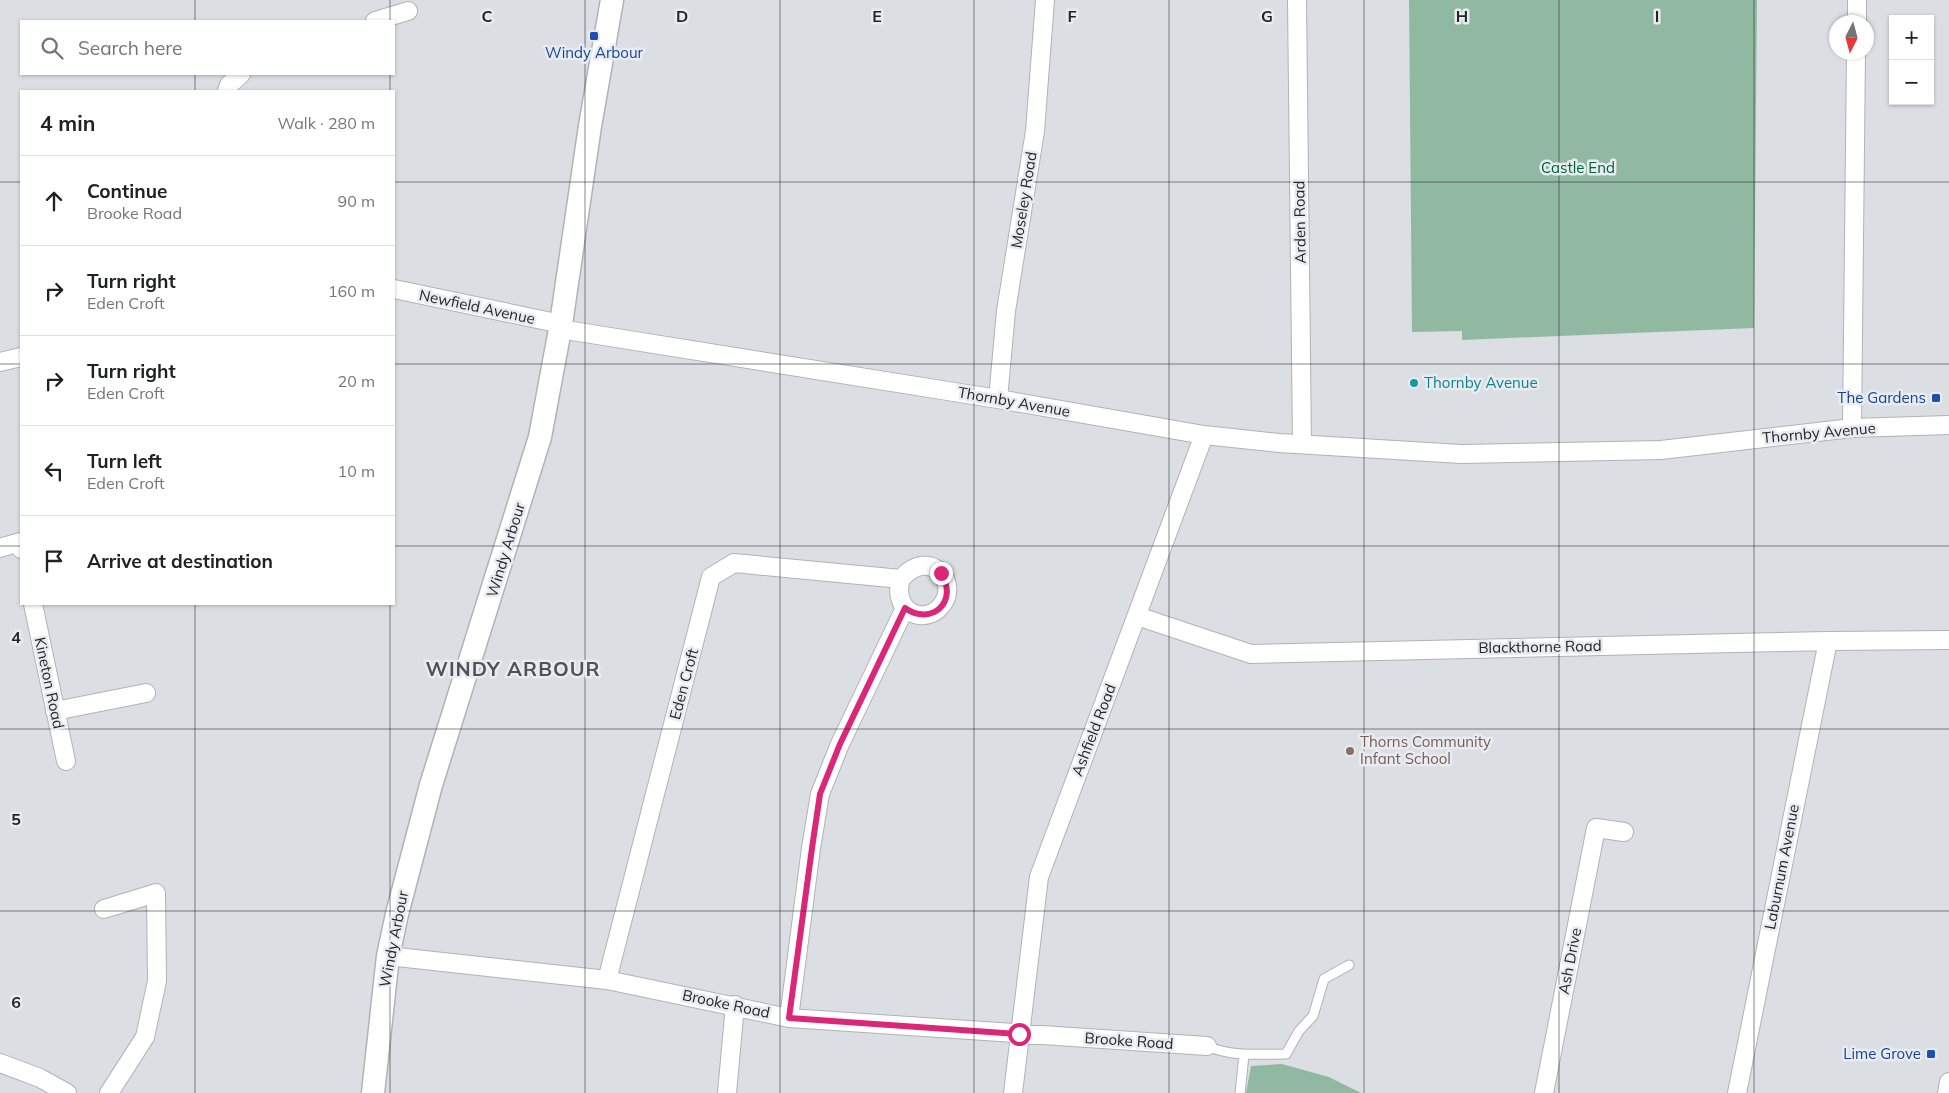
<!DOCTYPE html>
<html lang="en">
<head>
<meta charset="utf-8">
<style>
  body { margin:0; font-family:Mulish,sans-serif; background:#f2f2f2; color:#202124 }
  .controls { position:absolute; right:15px; top:15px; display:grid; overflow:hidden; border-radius:0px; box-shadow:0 1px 4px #0004 }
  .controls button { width:45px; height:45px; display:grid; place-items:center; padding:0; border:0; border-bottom:1px solid #e0e0e0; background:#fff; color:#202124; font:25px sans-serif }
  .compass { position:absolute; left:1829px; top:15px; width:45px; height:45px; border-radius:50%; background:#fff; box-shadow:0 1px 4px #0004; rotate:186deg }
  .stop { position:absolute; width:15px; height:15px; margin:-11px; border:4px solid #db2777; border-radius:50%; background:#fff }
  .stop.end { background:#db2777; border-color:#fff; box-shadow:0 1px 5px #0008 }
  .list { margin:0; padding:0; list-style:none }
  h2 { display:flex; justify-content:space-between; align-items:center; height:65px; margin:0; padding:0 20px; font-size:21px }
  h2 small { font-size:16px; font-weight:400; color:#757577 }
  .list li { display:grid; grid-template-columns:32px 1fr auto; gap:15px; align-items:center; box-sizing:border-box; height:90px; padding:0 20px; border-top:1px solid #e0e0e0 }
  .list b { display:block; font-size:19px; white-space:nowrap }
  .list p { margin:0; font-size:16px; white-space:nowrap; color:#757577 }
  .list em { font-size:16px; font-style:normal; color:#757577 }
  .icon { flex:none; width:28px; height:28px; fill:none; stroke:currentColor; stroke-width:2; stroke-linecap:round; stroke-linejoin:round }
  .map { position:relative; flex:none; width:1949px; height:1093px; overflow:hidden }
  .search { position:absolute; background:#fff; box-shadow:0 1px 4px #0004; left:20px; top:20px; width:375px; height:55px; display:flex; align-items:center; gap:12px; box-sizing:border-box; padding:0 18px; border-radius:0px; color:#757577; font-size:19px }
  .panel { position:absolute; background:#fff; box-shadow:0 1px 4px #0004; left:20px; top:90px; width:375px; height:515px; border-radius:0px }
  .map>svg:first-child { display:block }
  .park { fill:#91b9a1 }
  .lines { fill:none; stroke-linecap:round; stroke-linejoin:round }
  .service-casing { stroke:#afb3b8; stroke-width:11 }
  .minor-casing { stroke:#afb3b8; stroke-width:20 }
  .tertiary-casing { stroke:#afb3b8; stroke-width:25 }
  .service { stroke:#fff; stroke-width:9 }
  .minor { stroke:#fff; stroke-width:18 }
  .tertiary { stroke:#fff; stroke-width:22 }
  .route { stroke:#db2777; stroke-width:6 }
  .grid { fill:none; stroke:#232526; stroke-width:1; stroke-opacity:0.55 }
  .transit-dot { fill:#1a4fb4; stroke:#e8ecf1; stroke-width:2 }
  .culture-dot { fill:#0f9aa8; stroke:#e8ecf1; stroke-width:2 }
  .education-dot { fill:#8d6e63; stroke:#e8ecf1; stroke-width:2 }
  .labels { text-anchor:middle; stroke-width:5; stroke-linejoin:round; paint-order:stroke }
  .transit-label { font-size:15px; fill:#164399; stroke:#e8ecf1; text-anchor:end }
  .park-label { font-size:15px; fill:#00603a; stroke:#e8ecf1 }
  .street-label { font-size:15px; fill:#232526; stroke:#e8ecf1 }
  .culture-label { font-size:15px; fill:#0d838f; stroke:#e8ecf1; text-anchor:start }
  .education-label { font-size:15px; fill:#785e54; stroke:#e8ecf1; text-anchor:start }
  .district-label { font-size:20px; font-weight:bold; letter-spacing:1px; fill:#4f5256; stroke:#e8ecf1 }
  .grid-label { font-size:16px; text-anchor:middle; font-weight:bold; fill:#232526; stroke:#e8ecf1; stroke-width:5; stroke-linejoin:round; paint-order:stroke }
</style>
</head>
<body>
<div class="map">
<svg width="1949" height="1093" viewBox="0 0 1949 1093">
  <rect width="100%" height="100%" fill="#dbdfe3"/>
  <path class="park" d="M 1409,0 L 1757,0 L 1754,328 L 1462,340 L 1462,331 L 1412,332 Z
    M 1282,1064 L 1329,1077 L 1361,1093 L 1246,1093 L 1251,1066 Z"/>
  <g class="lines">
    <g class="service-casing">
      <path id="service" d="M 1207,1046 C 1232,1057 1259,1054 1286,1054 L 1299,1031 L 1313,1016 L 1324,979 L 1349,965
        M 1240,1093 L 1244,1055"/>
    </g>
    <g class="minor-casing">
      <path id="minor" d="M 1297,0 L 1302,444
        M 375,21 L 408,11
        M 1857,22 L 1857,0
        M 227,91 L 229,85 L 241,74
        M 394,289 L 561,324
        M 560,329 L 998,399 L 1204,435 L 1279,443 L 1461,454 L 1661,450 L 1852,428 L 1949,425
        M 0,362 L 21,357
        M 998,399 L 1006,311 L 1035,131 L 1045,0
        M 1852,428 L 1856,52
        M 0,548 L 20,542 L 21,549
        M 33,604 L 66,761
        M 1137,616 L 1251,654 L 1828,641 L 1949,640
        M 55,711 L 146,693
        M 104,909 L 156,893 L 157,981 L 145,1037 L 109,1093
        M 388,956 L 607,980 L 789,1018 L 1207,1046
        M 607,980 L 711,577 L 734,563 L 901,579 C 896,594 901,612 919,615 C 927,616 935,613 940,607 C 962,584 930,545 901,579
        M 789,1018 L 811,848 L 820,794 L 840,744 L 905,608
        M 0,1063 L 40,1078 L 67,1093
        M 727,1093 L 735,1005
        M 1013,1093 L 1039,877 L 1204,435
        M 1544,1093 L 1596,828 L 1624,832
        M 1737,1093 L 1828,641
        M 1947,1093 L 1949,1082"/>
    </g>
    <g class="tertiary-casing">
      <path id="tertiary" d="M 373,1093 L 388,956 L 397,914 L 431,785 L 540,437 L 561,324 L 590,126 L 612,0"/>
    </g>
    <use href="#service" class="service"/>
    <use href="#minor" class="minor"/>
    <use href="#tertiary" class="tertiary"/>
  </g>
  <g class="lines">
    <path class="route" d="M 941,573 C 959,601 932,627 905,608 L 840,744 L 820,794 L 812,848 L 789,1018 L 1019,1034"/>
  </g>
  <path class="grid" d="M 195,0 L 195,21M 390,0 L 390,21M 585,0 L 585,1093M 780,0 L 780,1093M 974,0 L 974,1093M 1169,0 L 1169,1093M 1364,0 L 1364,1093M 1559,0 L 1559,1093M 1754,0 L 1754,1093M 195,74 L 195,91M 390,74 L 390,91M 0,182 L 21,182M 394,182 L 1949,182M 0,364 L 21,364M 394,364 L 1949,364M 0,546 L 21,546M 394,546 L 1949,546M 195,604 L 195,1093M 390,604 L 390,1093M 0,729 L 1949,729M 0,911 L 1949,911"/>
  <g class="transit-dot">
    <rect x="589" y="31" width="10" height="10" rx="2.5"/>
    <rect x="1931" y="393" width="10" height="10" rx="2.5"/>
    <rect x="1926" y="1049" width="10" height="10" rx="2.5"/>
  </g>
  <circle class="culture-dot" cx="1414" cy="383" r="5"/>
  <circle class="education-dot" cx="1350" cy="751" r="5"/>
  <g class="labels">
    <g class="transit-label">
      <text x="594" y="58" text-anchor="middle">Windy Arbour</text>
      <text x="1926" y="403">The Gardens</text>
      <text x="1921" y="1059">Lime Grove</text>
    </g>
    <g class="park-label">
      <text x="1578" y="173">Castle End</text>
    </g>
    <g class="street-label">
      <text transform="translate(1024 200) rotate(-81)" y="5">Moseley Road</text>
      <text transform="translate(1300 222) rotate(-91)" y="5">Arden Road</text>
      <text transform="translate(477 307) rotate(12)" y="5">Newfield Avenue</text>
      <text transform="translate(1014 402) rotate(10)" y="5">Thornby Avenue</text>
      <text transform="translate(1819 433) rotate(-5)" y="5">Thornby Avenue</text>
      <text transform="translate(506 550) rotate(-73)" y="5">Windy Arbour</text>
      <text transform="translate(1540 647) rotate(-1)" y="5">Blackthorne Road</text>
      <text transform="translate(49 683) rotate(78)" y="5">Kineton Road</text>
      <text transform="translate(684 684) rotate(-75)" y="5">Eden Croft</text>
      <text transform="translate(1094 730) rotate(-69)" y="5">Ashfield Road</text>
      <text transform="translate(1782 867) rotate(-79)" y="5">Laburnum Avenue</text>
      <text transform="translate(394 939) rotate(-79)" y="5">Windy Arbour</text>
      <text transform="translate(1570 961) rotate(-79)" y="5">Ash Drive</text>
      <text transform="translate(726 1004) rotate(12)" y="5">Brooke Road</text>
      <text transform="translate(1129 1041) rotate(4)" y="5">Brooke Road</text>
    </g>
    <g class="culture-label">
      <text x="1424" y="388">Thornby Avenue</text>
    </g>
    <g class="education-label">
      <text x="1360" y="747">Thorns Community<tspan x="1360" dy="17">Infant School</tspan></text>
    </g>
    <g class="district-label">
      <text x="513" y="676">WINDY ARBOUR</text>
    </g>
  </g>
  <g class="grid-label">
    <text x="487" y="22">C</text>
    <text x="682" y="22">D</text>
    <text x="877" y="22">E</text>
    <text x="1072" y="22">F</text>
    <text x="1267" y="22">G</text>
    <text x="1462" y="22">H</text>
    <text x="1657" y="22">I</text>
    <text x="16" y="643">4</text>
    <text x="16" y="825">5</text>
    <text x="16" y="1008">6</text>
  </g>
</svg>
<div class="controls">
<button>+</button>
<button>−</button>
</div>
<svg class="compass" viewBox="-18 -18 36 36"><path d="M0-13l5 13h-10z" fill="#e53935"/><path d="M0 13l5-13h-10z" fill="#757577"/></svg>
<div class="stop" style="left:1019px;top:1034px"></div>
<div class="stop end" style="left:941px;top:573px"></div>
<div class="search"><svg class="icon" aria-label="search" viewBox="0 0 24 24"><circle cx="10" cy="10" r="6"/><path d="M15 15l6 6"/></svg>Search here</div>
<section class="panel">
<h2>4 min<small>Walk · 280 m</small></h2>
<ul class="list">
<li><svg class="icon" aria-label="ahead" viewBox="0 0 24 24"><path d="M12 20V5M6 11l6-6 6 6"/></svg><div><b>Continue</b><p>Brooke Road</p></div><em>90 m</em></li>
<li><svg class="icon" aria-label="right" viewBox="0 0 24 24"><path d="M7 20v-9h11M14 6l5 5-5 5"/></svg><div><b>Turn right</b><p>Eden Croft</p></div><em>160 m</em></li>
<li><svg class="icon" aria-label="right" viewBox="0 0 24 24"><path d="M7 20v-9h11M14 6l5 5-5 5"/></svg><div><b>Turn right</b><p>Eden Croft</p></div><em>20 m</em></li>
<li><svg class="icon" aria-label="left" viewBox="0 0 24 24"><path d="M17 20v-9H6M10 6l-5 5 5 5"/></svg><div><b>Turn left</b><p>Eden Croft</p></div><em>10 m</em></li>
<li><svg class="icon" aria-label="arrive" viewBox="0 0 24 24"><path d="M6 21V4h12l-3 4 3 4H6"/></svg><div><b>Arrive at destination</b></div></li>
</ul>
</section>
</div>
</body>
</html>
